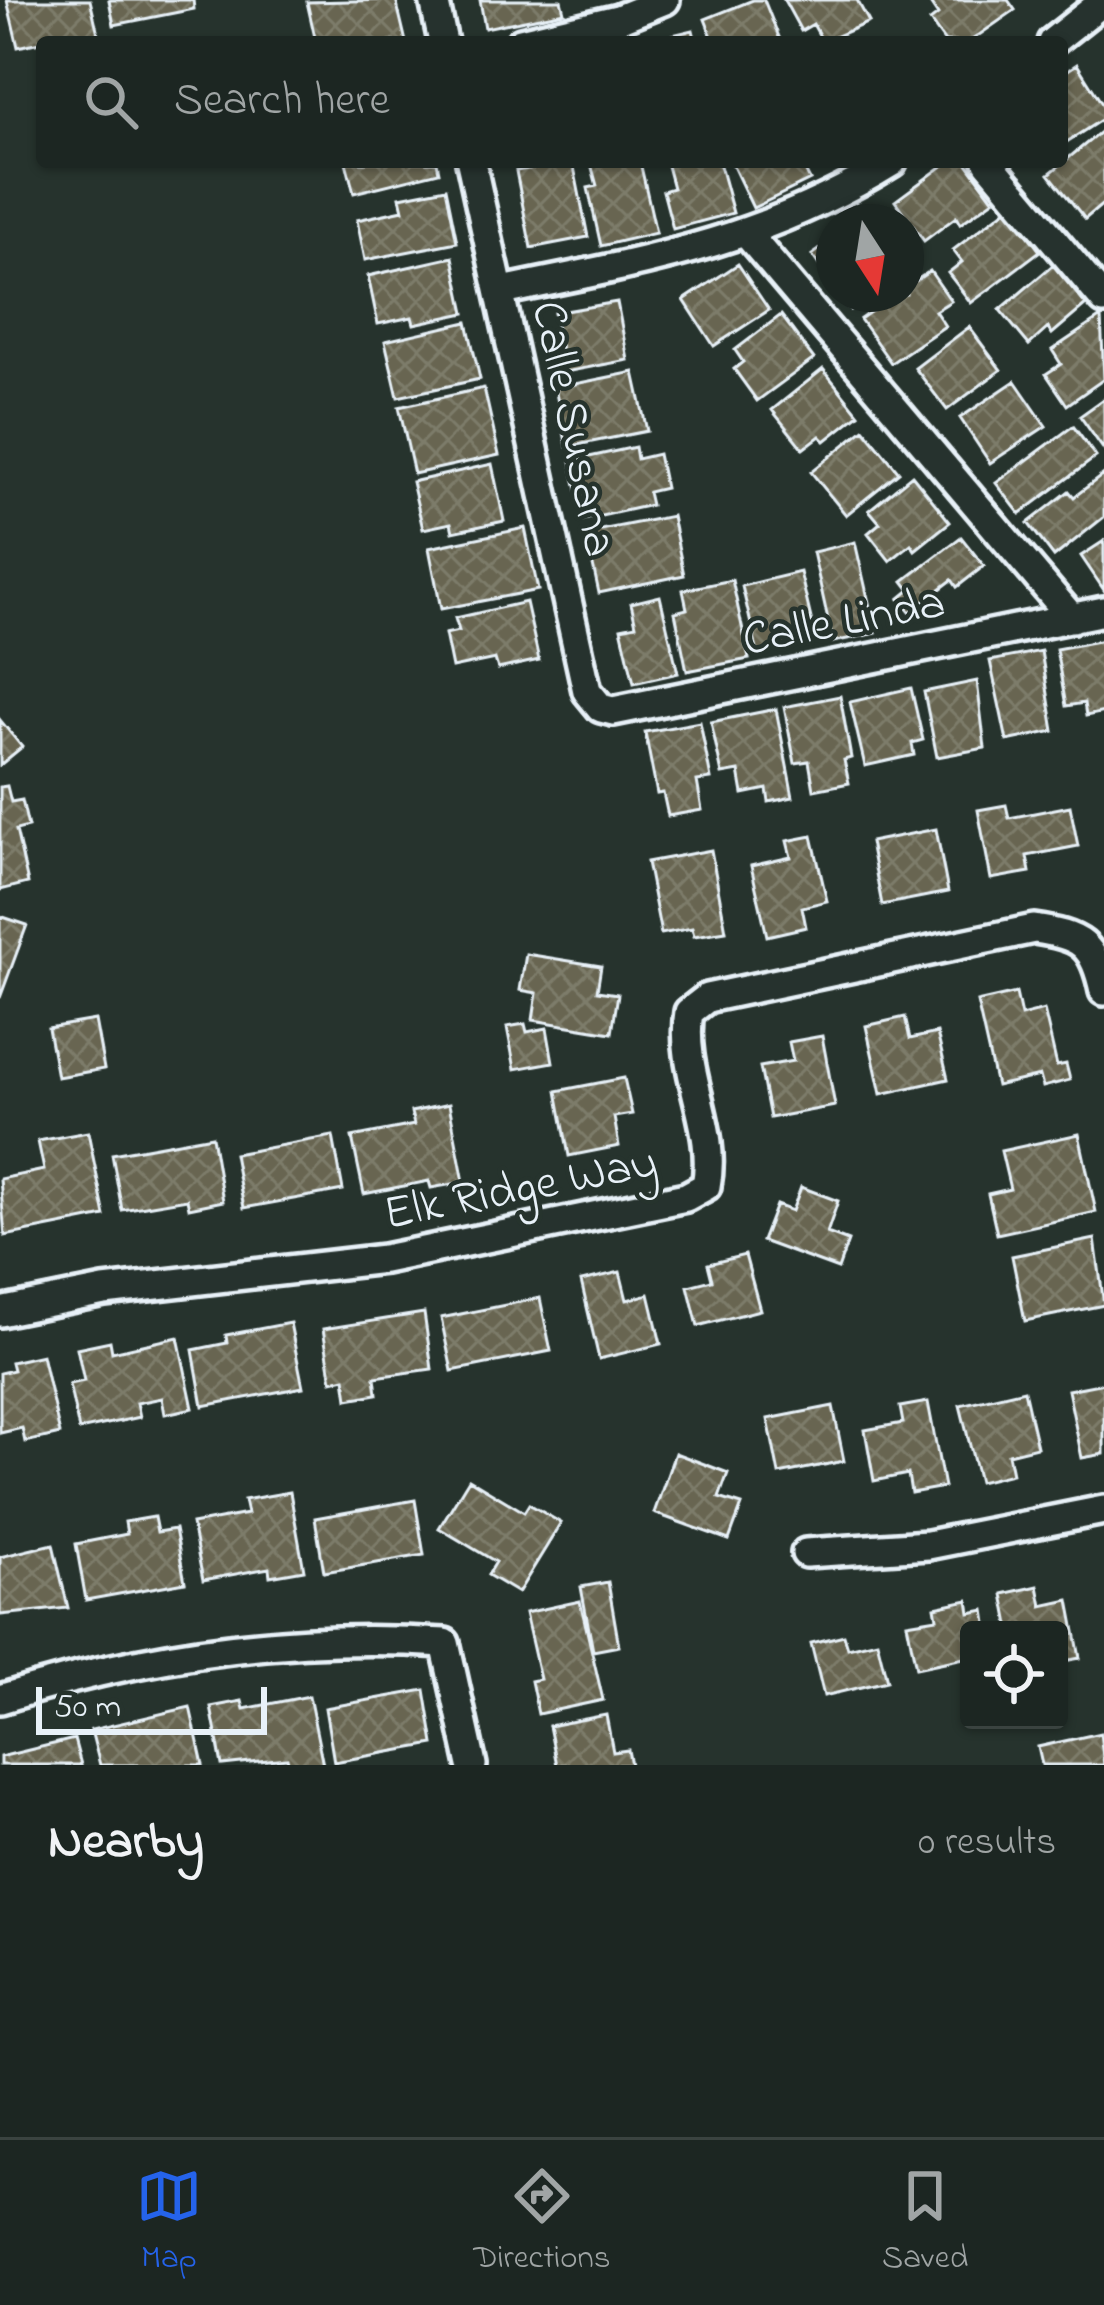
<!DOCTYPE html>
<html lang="en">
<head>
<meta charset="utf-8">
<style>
  body { margin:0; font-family:"Indie Flower",sans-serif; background:#252e2a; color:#f1f3f6 }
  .controls { position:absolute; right:36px; bottom:36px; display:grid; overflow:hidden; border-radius:12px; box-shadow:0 3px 9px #0004 }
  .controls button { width:108px; height:108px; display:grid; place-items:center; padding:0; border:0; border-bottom:3px solid #3a4340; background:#1c2622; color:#f1f3f6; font:60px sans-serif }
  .compass { position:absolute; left:816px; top:204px; width:108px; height:108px; border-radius:50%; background:#1c2622; box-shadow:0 3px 9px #0004; rotate:168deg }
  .scale { position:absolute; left:36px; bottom:30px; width:231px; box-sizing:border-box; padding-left:12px; border:6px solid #e8f1f8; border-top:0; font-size:33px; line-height:42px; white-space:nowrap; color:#e8f1f8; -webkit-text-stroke:9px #26332d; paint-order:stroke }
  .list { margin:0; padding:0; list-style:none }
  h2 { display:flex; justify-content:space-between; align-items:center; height:156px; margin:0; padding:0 48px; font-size:51px }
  h2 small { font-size:39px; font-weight:400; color:#a0a5a5 }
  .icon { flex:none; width:66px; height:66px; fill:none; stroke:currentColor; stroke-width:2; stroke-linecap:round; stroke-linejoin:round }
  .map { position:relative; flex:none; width:1104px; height:1765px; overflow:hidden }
  .search { position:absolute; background:#1c2622; box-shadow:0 3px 9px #0004; left:36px; right:36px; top:36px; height:132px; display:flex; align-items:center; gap:30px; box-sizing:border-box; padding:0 42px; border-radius:12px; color:#a0a5a5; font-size:45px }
  .sheet { height:372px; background:#1c2622 }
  nav { display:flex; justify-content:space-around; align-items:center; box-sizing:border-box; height:168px; border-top:3px solid #3a4340; background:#1c2622; font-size:33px; color:#a0a5a5 }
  nav a { display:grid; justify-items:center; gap:6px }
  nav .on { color:#2563eb }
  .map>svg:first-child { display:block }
  .building { fill:url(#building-cross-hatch); stroke:#e8f1f8; stroke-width:3 }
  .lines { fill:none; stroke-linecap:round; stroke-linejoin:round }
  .minor-casing { stroke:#e8f1f8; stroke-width:36 }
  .minor { stroke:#26332d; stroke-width:27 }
  .labels { text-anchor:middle; stroke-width:9; stroke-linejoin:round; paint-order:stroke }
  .street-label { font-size:48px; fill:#e8f1f8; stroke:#26332d }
</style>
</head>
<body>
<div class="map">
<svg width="1104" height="1765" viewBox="0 0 1104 1765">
  <defs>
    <pattern id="building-cross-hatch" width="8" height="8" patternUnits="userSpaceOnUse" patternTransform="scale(3)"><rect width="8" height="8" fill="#676551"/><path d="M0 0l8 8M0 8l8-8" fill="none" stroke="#7d7c6b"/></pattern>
  </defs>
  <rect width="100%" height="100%" fill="#26332d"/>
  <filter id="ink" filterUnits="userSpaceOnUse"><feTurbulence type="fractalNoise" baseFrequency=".00833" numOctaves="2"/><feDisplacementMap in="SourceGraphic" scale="24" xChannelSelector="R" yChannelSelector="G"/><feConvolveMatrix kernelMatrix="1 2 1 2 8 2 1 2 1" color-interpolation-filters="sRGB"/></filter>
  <g filter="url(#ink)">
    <path class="building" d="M 7,0 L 90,0 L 100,42 L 68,42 L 67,36 L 18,47 Z
      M 109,0 L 193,0 L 194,9 L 114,25 Z
      M 396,0 L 406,42 L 316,42 L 307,2 Z
      M 480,0 L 561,0 L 564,12 L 485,28 Z
      M 753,0 L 764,0 L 781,42 L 714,42 L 705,19 Z
      M 784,0 L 857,0 L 869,22 L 823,42 L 813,24 L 801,31 Z
      M 928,0 L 1008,0 L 1015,10 L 969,42 L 945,42 L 930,21 L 938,15 Z
      M 693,30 L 696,42 L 643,42 Z
      M 1077,64 L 1104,107 L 1104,118 L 1062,145 L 1062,74 Z
      M 1104,129 L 1104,203 L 1085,219 L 1049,174 Z
      M 346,162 L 437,162 L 439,172 L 354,193 Z
      M 573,162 L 588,237 L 531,248 L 516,171 Z
      M 640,162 L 656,233 L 601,246 L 588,188 L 597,186 L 591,164 Z
      M 666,162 L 719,162 L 733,213 L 673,229 L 663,191 L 673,188 Z
      M 731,162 L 801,162 L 810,180 L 753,208 Z
      M 948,162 L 966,162 L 994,200 L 960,224 L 956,217 L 924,241 L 895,201 Z
      M 446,188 L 457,242 L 365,260 L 357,220 L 403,210 L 400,197 Z
      M 882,206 L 893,222 L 859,222 Z
      M 1008,208 L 1040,251 L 971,303 L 948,273 L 962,262 L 953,250 Z
      M 834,239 L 834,287 L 812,255 Z
      M 453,257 L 465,313 L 414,324 L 412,317 L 378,324 L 368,276 Z
      M 738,264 L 769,310 L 714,346 L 684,300 Z
      M 1053,265 L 1086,305 L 1052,334 L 1048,328 L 1029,345 L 1000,310 Z
      M 930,271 L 951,301 L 935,311 L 945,326 L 891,363 L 860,319 L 896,294 L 906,294 L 906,287 Z
      M 839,294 L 873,294 L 850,310 Z
      M 617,302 L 628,360 L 565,372 L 554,313 Z
      M 781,315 L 814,359 L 757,401 L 734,369 L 743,362 L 735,350 Z
      M 1101,317 L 1104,379 L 1067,405 L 1046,374 L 1061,364 L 1052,350 Z
      M 467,322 L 480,379 L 398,397 L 385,341 Z
      M 969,327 L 1001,370 L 947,410 L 915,368 Z
      M 823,369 L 859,414 L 825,441 L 820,436 L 803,449 L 772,410 Z
      M 634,372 L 647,431 L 567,447 L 555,388 Z
      M 1015,381 L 1046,426 L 990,463 L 960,418 Z
      M 484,388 L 499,455 L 414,474 L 399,407 Z
      M 1104,399 L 1104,450 L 1080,416 Z
      M 1073,426 L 1096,457 L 1020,514 L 996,483 Z
      M 864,429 L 899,472 L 846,515 L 811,472 Z
      M 635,447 L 637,459 L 658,454 L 665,488 L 648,492 L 651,505 L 583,520 L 571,461 Z
      M 492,464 L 504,521 L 453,532 L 451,523 L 423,529 L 412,482 Z
      M 1104,474 L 1104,517 L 1054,557 L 1028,523 L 1069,491 L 1074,497 Z
      M 912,475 L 950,522 L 915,550 L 911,544 L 890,561 L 868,533 L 880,523 L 869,510 Z
      M 672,516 L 684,575 L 599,593 L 586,533 Z
      M 525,528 L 538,590 L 441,609 L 429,548 Z
      M 961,537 L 984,566 L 957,587 L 952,580 L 910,612 L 899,599 L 910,590 L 903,581 Z
      M 1104,541 L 1104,590 L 1081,556 Z
      M 855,542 L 876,633 L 833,642 L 813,552 Z
      M 800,572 L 816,640 L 758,654 L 742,586 Z
      M 732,580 L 749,659 L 687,671 L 675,612 L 687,609 L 683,590 Z
      M 660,596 L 678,673 L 634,683 L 621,628 L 636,625 L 631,603 Z
      M 526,602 L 539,660 L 498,669 L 495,659 L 452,668 L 445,634 L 459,631 L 455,618 Z
      M 1104,640 L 1104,712 L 1086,716 L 1084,703 L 1066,706 L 1056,649 Z
      M 1041,651 L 1054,731 L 1007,741 L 990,661 Z
      M 977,681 L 985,748 L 937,757 L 924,692 Z
      M 911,688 L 923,740 L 912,743 L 914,755 L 865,766 L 850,702 Z
      M 840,696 L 851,758 L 844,760 L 849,783 L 814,790 L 809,761 L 795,763 L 784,707 Z
      M 776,709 L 793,797 L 769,802 L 767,789 L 743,794 L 739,771 L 722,774 L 711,722 Z
      M 0,720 L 22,747 L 0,765 Z
      M 700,722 L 711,779 L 697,781 L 702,810 L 668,816 L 663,793 L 657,794 L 645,732 Z
      M 7,786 L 11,802 L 22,800 L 28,827 L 16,830 L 28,883 L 0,890 L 0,787 Z
      M 1006,805 L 1009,818 L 1070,806 L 1078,846 L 1027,856 L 1030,872 L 991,879 L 978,810 Z
      M 936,829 L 948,892 L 882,905 L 870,842 Z
      M 812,836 L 827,901 L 802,907 L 806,927 L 767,936 L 751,866 L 791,857 L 787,841 Z
      M 711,850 L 726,931 L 694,936 L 692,928 L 661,934 L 647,862 Z
      M 0,916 L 27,925 L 0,998 Z
      M 526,954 L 601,966 L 597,991 L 618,994 L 612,1033 L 533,1020 L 537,993 L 520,990 Z
      M 1016,993 L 1021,1016 L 1044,1010 L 1057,1066 L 1066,1064 L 1070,1080 L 1043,1087 L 1040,1076 L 996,1086 L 977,1002 Z
      M 905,1017 L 910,1039 L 937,1033 L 948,1079 L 881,1094 L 866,1026 Z
      M 95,1020 L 104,1069 L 57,1077 L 48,1028 Z
      M 525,1024 L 527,1032 L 547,1028 L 553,1062 L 515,1069 L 507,1027 Z
      M 822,1036 L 835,1106 L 770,1118 L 760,1067 L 793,1061 L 789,1042 Z
      M 624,1078 L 632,1114 L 614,1117 L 619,1146 L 569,1156 L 557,1091 Z
      M 449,1104 L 464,1182 L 431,1188 L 429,1181 L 364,1194 L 352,1137 L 414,1125 L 411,1112 Z
      M 88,1132 L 105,1216 L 5,1236 L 0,1179 L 44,1170 L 38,1141 Z
      M 1079,1134 L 1096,1212 L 997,1234 L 988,1194 L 1010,1189 L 1001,1151 Z
      M 212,1136 L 223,1201 L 189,1208 L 187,1199 L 122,1210 L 112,1154 Z
      M 333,1136 L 343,1190 L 244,1208 L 234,1154 Z
      M 801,1187 L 838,1201 L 827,1233 L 848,1241 L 838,1269 L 762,1241 L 776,1205 L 792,1211 Z
      M 1095,1239 L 1104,1305 L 1025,1321 L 1012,1256 Z
      M 745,1255 L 760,1310 L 698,1326 L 688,1286 L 712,1280 L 708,1264 Z
      M 620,1272 L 627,1300 L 649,1294 L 661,1344 L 599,1359 L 581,1281 Z
      M 540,1298 L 551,1351 L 452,1371 L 441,1318 Z
      M 424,1313 L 432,1369 L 375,1377 L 377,1394 L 348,1399 L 345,1378 L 332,1381 L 323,1329 Z
      M 290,1323 L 303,1387 L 203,1406 L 193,1350 L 227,1343 L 226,1335 Z
      M 178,1337 L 193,1408 L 165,1414 L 162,1398 L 137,1403 L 140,1417 L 79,1430 L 69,1384 L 84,1381 L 77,1348 L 110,1341 L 112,1352 Z
      M 42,1355 L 60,1434 L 25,1442 L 22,1428 L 0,1433 L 0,1373 L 13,1370 L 11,1362 Z
      M 1104,1383 L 1104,1454 L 1082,1458 L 1068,1390 Z
      M 1024,1390 L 1037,1447 L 1008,1454 L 1012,1474 L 979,1482 L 960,1405 Z
      M 928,1402 L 944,1487 L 911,1493 L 908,1474 L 874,1481 L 865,1430 L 903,1423 L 900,1407 Z
      M 833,1406 L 844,1461 L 779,1474 L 768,1419 Z
      M 675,1453 L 728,1473 L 719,1498 L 742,1505 L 729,1540 L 654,1513 Z
      M 469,1479 L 524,1512 L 529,1504 L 561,1523 L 518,1593 L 488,1575 L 496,1562 L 439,1528 Z
      M 290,1492 L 304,1570 L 270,1576 L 269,1568 L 203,1580 L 192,1524 L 247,1514 L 244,1500 Z
      M 415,1500 L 424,1555 L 324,1572 L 315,1518 Z
      M 154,1517 L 157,1532 L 175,1529 L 185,1582 L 86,1600 L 76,1544 L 127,1534 L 125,1522 Z
      M 53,1544 L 68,1608 L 0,1615 L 0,1557 Z
      M 608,1582 L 619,1646 L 593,1651 L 581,1587 Z
      M 1038,1586 L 1042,1606 L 1069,1600 L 1080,1658 L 1059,1662 L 1059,1630 L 1010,1630 L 1003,1594 Z
      M 968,1600 L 970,1613 L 985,1610 L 988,1630 L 969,1630 L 969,1657 L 916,1668 L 907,1623 L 937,1618 L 935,1607 Z
      M 580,1601 L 603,1700 L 538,1714 L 531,1681 L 540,1679 L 525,1613 Z
      M 844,1635 L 848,1648 L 877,1641 L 887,1681 L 824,1696 L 811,1643 Z
      M 425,1690 L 434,1744 L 334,1762 L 325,1708 Z
      M 309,1696 L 323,1765 L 289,1765 L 287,1758 L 222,1765 L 211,1707 L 242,1701 L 244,1709 Z
      M 190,1707 L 203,1765 L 100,1765 L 91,1730 Z
      M 606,1715 L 613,1752 L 628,1750 L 631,1765 L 557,1765 L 549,1726 Z
      M 1100,1733 L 1104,1765 L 1042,1765 L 1038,1747 Z
      M 74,1739 L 81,1765 L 0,1765 L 0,1757 Z"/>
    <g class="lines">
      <g class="minor-casing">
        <path id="minor" d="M 434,0 L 443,42
          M 521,42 L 618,19 L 665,0
          M 1052,42 L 1104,1
          M 471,162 L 587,691 L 601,708 L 613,711 L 1104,611
          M 988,162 L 1104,300
          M 747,234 L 1072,618
          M 501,291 C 645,262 765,241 892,162
          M 0,1312 L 104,1291 L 384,1259 L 686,1197 L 706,1186 C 718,1128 679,1071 689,1012 L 707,998 L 1034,929 C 1081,936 1094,943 1104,991
          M 806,1553 L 928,1545 L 1104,1510
          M 0,1699 C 146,1653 293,1633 445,1643 L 472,1765"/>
      </g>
      <use href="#minor" class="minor"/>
    </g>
  </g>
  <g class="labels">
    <g class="street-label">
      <text transform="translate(577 428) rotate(78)" y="17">Calle Susana</text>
      <text transform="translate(843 618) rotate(-11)" y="17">Calle Linda</text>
      <text transform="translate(520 1185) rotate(-11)" y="17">Elk Ridge Way</text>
    </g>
  </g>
</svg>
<div class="controls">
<button><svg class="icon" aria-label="locate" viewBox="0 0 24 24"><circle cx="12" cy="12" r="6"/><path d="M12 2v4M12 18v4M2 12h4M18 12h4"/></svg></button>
</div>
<svg class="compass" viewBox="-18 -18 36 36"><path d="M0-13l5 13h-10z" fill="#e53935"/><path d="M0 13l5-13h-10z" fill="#a0a5a5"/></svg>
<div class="scale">50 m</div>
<div class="search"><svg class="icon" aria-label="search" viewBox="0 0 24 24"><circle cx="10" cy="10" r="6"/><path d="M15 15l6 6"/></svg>Search here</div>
</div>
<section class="sheet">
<h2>Nearby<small>0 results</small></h2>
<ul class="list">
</ul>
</section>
<nav>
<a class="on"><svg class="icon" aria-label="map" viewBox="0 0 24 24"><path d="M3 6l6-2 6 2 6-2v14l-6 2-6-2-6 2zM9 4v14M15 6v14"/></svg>Map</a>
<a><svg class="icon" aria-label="directions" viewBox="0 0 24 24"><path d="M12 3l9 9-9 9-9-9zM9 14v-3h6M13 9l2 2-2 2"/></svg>Directions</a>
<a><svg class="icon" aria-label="saved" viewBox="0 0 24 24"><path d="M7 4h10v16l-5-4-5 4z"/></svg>Saved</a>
</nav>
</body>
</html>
